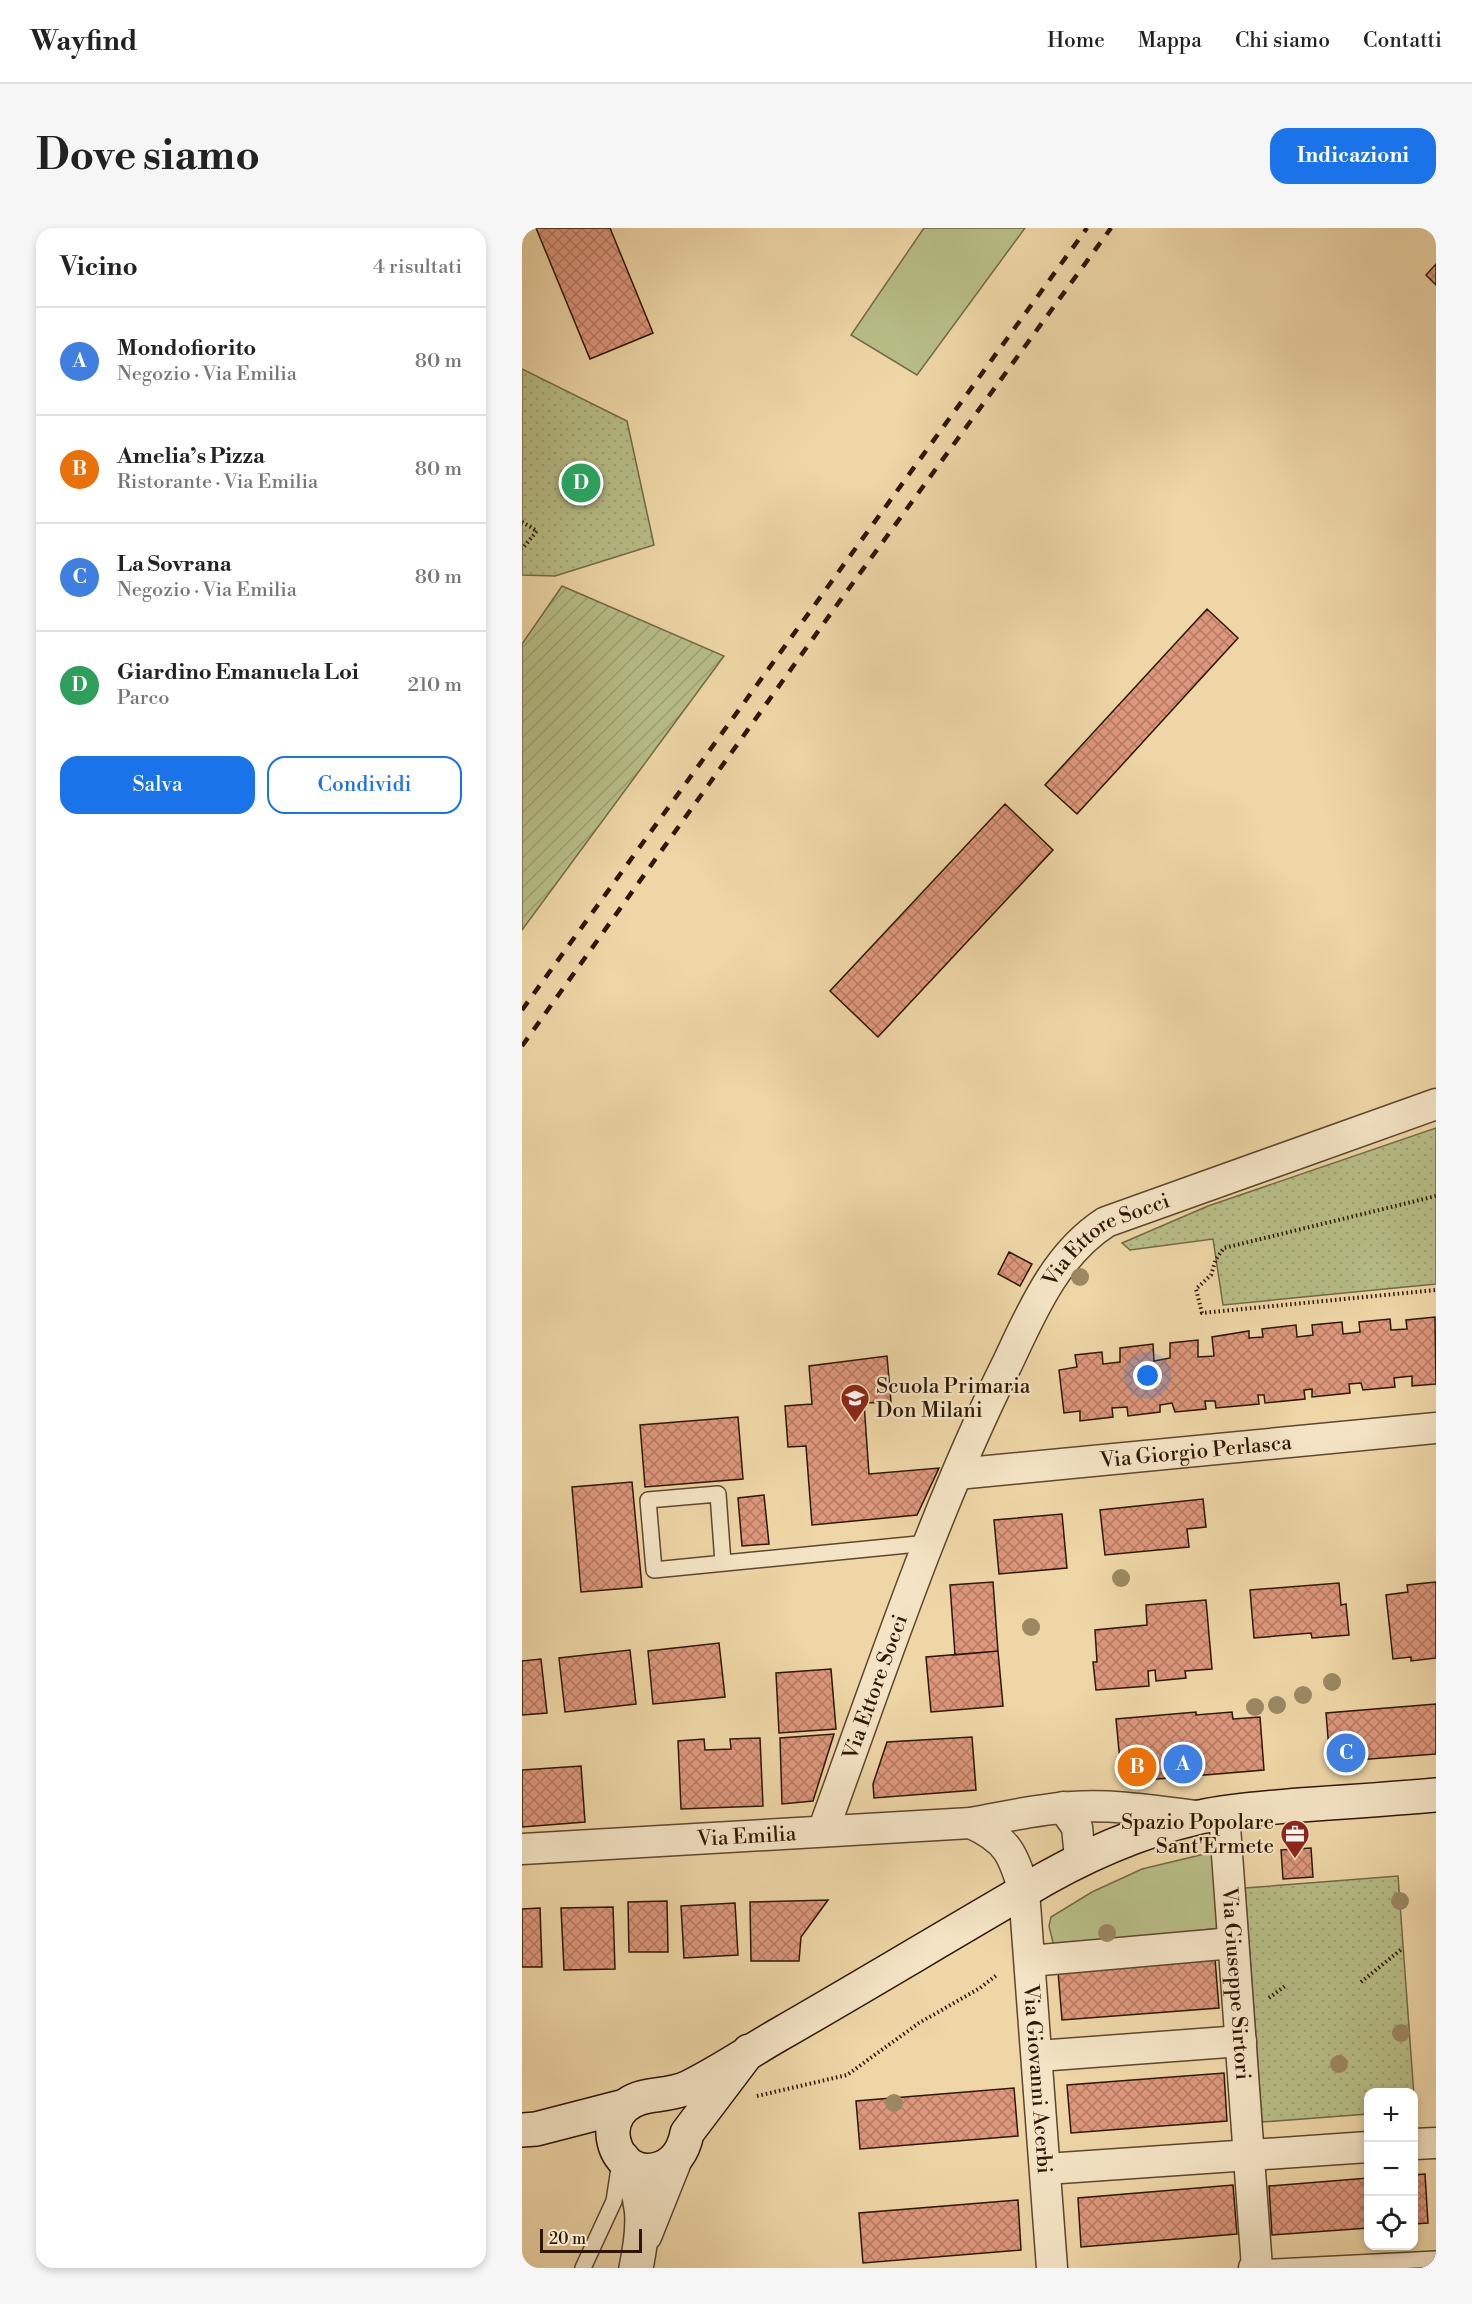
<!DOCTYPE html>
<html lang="it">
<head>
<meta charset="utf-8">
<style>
  body { margin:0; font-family:"Libre Bodoni",serif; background:#f6f6f6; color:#222 }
  .controls { position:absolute; right:18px; bottom:18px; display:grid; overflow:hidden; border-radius:12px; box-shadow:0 3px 9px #0003 }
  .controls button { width:54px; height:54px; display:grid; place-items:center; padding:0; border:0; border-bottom:2px solid #e0e0e0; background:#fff; color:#222; font:30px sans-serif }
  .scale { position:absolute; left:18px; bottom:15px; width:102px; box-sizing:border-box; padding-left:6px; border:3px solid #2e1704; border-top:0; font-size:16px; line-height:21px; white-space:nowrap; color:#2e1704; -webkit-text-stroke:4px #f4e4c5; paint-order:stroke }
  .you { position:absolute; left:626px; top:1148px; width:21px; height:21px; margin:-15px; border:4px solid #fff; border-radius:50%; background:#1a73e8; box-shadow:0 0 0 9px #1a73e833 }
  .badge { display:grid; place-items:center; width:39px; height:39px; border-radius:50%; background:#1a73e8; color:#fff; font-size:20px; font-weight:700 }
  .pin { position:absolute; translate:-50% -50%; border:3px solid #fff; box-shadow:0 2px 6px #0006 }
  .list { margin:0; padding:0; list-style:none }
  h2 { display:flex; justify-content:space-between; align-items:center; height:78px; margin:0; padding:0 24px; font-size:26px }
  h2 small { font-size:20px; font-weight:400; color:#767676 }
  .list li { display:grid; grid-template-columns:39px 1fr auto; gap:18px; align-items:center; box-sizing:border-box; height:108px; padding:0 24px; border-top:2px solid #e0e0e0 }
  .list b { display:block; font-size:22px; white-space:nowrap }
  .list p { margin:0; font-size:20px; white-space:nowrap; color:#767676 }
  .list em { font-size:20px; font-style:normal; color:#767676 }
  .actions { display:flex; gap:12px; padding:18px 24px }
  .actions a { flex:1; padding:14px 0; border:2px solid #1a73e8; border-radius:18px; text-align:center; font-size:21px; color:#1a73e8 }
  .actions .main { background:#1a73e8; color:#fff }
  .icon { flex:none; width:33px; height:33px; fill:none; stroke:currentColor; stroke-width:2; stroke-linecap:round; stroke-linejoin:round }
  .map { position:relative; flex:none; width:914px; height:2040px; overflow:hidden; border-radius:18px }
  header { display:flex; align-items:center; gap:36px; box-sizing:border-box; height:84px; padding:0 30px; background:#fff; border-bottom:2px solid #e0e0e0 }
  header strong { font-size:28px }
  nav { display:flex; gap:33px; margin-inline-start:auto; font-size:21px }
  .intro { display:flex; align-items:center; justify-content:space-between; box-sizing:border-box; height:144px; padding:0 36px }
  h1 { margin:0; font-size:42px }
  .button { padding:15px 27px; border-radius:18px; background:#1a73e8; color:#fff; font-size:21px; font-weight:700 }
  main { display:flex; gap:36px; padding:0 36px }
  aside { flex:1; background:#fff; border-radius:18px; box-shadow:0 3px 9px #0003 }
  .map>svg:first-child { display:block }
  .grass { fill:#b8be87; stroke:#736a46; stroke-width:1.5 }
  .park { fill:url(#park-dots); stroke:#736a46; stroke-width:1.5 }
  .garden { fill:url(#garden-furrows); stroke:#736a46; stroke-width:1.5 }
  .building { fill:url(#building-cross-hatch); stroke:#2e1704; stroke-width:1.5 }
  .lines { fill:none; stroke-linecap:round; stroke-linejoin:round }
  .service-casing { stroke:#5e472c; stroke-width:18 }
  .minor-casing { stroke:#5e472c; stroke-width:33 }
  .tertiary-casing { stroke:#5e472c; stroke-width:36 }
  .secondary-casing { stroke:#2e1704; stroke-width:36 }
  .path { stroke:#2e1704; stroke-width:4; stroke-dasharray:1.5 3; stroke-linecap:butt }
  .service { stroke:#f4e4c5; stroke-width:15 }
  .minor { stroke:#f4e4c5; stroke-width:30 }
  .tertiary { stroke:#f4e4c5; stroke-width:33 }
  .secondary { stroke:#f4e4c5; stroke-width:33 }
  .rail { stroke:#2e1704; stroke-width:4.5; stroke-dasharray:10 10; stroke-linecap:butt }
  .tree { fill:#9b8862 }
  .labels { text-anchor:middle; stroke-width:4.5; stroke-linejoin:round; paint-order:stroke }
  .street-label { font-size:21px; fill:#2e1704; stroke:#f4e4c5 }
  .poi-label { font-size:21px; fill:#2e1704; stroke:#f4e4c5; text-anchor:start }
</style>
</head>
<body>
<header>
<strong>Wayfind</strong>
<nav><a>Home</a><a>Mappa</a><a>Chi siamo</a><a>Contatti</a></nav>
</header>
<div class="intro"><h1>Dove siamo</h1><a class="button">Indicazioni</a></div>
<main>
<aside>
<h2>Vicino<small>4 risultati</small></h2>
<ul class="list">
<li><span class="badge" style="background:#3f7fe0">A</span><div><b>Mondofiorito</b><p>Negozio · Via Emilia</p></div><em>80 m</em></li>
<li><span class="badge" style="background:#e8710a">B</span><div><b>Amelia’s Pizza</b><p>Ristorante · Via Emilia</p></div><em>80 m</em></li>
<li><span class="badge" style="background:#3f7fe0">C</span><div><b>La Sovrana</b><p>Negozio · Via Emilia</p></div><em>80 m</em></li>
<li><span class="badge" style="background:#2e9e5b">D</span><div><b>Giardino Emanuela Loi</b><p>Parco</p></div><em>210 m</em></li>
</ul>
<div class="actions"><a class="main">Salva</a><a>Condividi</a></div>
</aside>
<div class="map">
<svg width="914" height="2040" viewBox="0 0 914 2040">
  <defs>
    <pattern id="park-dots" width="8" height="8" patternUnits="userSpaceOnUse" patternTransform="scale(1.5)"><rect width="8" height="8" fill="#b8be87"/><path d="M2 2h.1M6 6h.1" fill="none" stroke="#9ea373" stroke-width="1.8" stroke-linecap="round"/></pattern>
    <pattern id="garden-furrows" width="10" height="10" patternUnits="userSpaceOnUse" patternTransform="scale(1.5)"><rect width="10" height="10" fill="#b8be87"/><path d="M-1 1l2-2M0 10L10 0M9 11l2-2" fill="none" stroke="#9ea373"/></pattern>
    <pattern id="building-cross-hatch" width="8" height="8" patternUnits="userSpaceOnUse" patternTransform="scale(1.5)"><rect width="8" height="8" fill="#de977c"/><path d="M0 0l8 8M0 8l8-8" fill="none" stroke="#b47a63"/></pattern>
  </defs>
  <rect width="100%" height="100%" fill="#eed6a6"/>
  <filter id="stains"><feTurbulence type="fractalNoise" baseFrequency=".00333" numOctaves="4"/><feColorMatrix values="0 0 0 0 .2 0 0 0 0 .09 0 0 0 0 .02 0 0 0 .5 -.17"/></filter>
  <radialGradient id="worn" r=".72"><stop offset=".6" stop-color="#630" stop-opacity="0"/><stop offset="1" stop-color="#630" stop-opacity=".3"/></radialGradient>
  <path class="grass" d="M 402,0 L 503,0 L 395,147 L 329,107 Z
    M 691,1624 L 698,1700 L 532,1719 L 527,1698 L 529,1689 L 570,1664 L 620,1641 Z"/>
  <path class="park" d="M 0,141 L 105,193 L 132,317 L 33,348 L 0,347 Z
    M 914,900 L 914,1056 L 701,1077 L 691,1011 L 608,1022 L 600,1015 L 686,978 Z
    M 876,1648 L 893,1882 L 892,1882 L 892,1864 L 846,1864 L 846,1886 L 740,1894 L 723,1660 Z"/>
  <path class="garden" d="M 40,358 L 202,428 L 0,702 L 0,416 Z"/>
  <path class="building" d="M 14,0 L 88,0 L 131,105 L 68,131 Z
    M 914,36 L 914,57 L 904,47 Z
    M 685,381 L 716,410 L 555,586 L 523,557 Z
    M 483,576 L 531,622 L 356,809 L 308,763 Z
    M 487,1024 L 510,1036 L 498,1058 L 476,1046 Z
    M 913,1089 L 914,1156 L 890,1158 L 890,1148 L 872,1150 L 873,1159 L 841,1162 L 839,1155 L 827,1156 L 828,1165 L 790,1169 L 790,1161 L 782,1162 L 783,1171 L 743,1175 L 742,1167 L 736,1167 L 737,1176 L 694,1180 L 693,1173 L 683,1173 L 684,1181 L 653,1184 L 650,1175 L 638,1177 L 638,1184 L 606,1188 L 605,1179 L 590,1180 L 591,1189 L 558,1193 L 558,1183 L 542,1185 L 537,1142 L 555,1139 L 553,1127 L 580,1124 L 581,1136 L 598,1134 L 598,1120 L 631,1116 L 632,1133 L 648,1130 L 648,1115 L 676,1112 L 676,1129 L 692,1128 L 690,1109 L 727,1103 L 727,1110 L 741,1109 L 740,1101 L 774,1097 L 775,1109 L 791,1107 L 790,1097 L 820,1094 L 821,1106 L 838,1104 L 837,1094 L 868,1091 L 869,1102 L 885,1101 L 884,1092 Z
    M 365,1128 L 369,1174 L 342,1175 L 347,1246 L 417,1240 L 395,1287 L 290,1297 L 284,1218 L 266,1219 L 263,1178 L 290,1176 L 287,1138 Z
    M 216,1189 L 221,1251 L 123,1259 L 118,1197 Z
    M 110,1254 L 120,1359 L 59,1364 L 50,1259 Z
    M 242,1267 L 247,1316 L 220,1318 L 216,1270 Z
    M 681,1271 L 684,1299 L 665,1301 L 667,1319 L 583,1327 L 578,1282 Z
    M 540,1286 L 545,1340 L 477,1346 L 472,1292 Z
    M 471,1354 L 476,1423 L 433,1427 L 428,1357 Z
    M 914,1354 L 914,1430 L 889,1433 L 889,1429 L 871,1431 L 864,1367 L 886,1364 L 885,1357 Z
    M 817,1355 L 819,1377 L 824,1376 L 827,1407 L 790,1410 L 789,1405 L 732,1410 L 728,1362 Z
    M 684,1372 L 690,1441 L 663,1443 L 664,1450 L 634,1453 L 633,1442 L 626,1443 L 627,1458 L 574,1462 L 571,1434 L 575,1434 L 573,1402 L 625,1397 L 624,1377 Z
    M 197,1415 L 203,1469 L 131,1476 L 126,1423 Z
    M 108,1422 L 114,1476 L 43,1484 L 37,1430 Z
    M 476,1423 L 481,1478 L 409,1484 L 404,1429 Z
    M 19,1431 L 25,1485 L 0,1487 L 0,1433 Z
    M 309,1441 L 314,1501 L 257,1505 L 254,1445 Z
    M 914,1476 L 914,1526 L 808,1534 L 804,1485 Z
    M 674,1484 L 674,1487 L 710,1484 L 711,1491 L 738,1489 L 742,1542 L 600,1554 L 594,1491 Z
    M 312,1506 L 291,1573 L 260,1576 L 258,1510 Z
    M 450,1509 L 454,1562 L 352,1570 L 351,1556 L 365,1514 Z
    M 238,1510 L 241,1578 L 159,1581 L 156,1513 L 182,1511 L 183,1522 L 209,1521 L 208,1511 Z
    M 59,1538 L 63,1594 L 0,1599 L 0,1542 Z
    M 789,1620 L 791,1649 L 761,1651 L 759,1622 Z
    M 306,1672 L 279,1709 L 277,1733 L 229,1733 L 228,1674 Z
    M 145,1673 L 146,1724 L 107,1724 L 106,1674 Z
    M 213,1675 L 216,1727 L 162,1730 L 159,1678 Z
    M 91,1679 L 93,1741 L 42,1742 L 39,1680 Z
    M 18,1680 L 20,1739 L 0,1739 L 0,1681 Z
    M 693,1731 L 697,1780 L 540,1792 L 536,1743 Z
    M 702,1845 L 705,1893 L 549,1905 L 545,1857 Z
    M 492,1860 L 496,1908 L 338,1921 L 334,1873 Z
    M 903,1946 L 906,1995 L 892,1996 L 892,1947 Z
    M 846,1950 L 846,2000 L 750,2007 L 747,1958 Z
    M 711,1957 L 715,2006 L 559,2019 L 556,1970 Z
    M 496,1972 L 499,2022 L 341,2035 L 337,1985 Z"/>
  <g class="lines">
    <g class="service-casing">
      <path id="service" d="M 201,1335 L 196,1266 L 126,1272 L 132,1342 L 406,1315
        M 61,2040 L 92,1973 L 98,1934
        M 735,2040 L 914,2031"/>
    </g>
    <g class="minor-casing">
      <g id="minor">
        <path id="s1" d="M 435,1246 L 914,1200"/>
        <path d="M 541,1579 L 555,1599 L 558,1630"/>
        <path id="s2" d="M 702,1585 L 735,2040 L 732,2040"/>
        <path id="s3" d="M 449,1595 C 486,1612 491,1626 502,1663 L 530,2040"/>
        <path id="s4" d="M 301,1603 C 359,1445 411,1284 486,1134 C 510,1083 534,1026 584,994 L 914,876"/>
        <path id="s5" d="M 0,1621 L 449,1595 C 483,1589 516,1581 550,1579 C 592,1576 634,1583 675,1588"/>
        <path d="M 508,1733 L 711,1715"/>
        <path d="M 516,1828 L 719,1813"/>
        <path d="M 892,1916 L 914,1915"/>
        <path d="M 524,1941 L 846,1919"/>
      </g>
    </g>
    <g class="tertiary-casing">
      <path id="tertiary" d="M 101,1930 C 124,1970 123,1996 114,2040
        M 123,2007 L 153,1932"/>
    </g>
    <g class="secondary-casing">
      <path id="secondary" d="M 227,1823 L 165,1905 C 162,1921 155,1934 139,1940 C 91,1957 66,1878 127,1868 C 140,1866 155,1865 167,1859 C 198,1844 228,1823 258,1806 C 340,1759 421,1710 502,1663 C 558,1629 614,1604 678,1589 C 710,1582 744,1580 778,1577 C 823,1574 869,1571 914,1567
        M 0,1902 L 14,1901 L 103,1878"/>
    </g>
    <path class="path" d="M 0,294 L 15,303 L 0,321
      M 914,968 L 702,1020 L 694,1031 L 689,1047 L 674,1061 L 680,1085 L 914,1062
      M 839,1754 L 881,1720
      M 747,1770 L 763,1758
      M 235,1868 L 325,1847 L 397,1795 L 458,1760 L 476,1746"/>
    <use href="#service" class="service"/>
    <use href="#minor" class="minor"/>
    <use href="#tertiary" class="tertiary"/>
    <use href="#secondary" class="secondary"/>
    <path class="rail" d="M 0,782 L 565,0
      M 0,818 L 312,381 L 589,0"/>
  </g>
  <g class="tree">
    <circle cx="558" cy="1049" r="9"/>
    <circle cx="599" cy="1350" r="9"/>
    <circle cx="509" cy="1399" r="9"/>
    <circle cx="810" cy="1454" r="9"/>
    <circle cx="781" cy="1467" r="9"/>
    <circle cx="755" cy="1477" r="9"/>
    <circle cx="733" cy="1479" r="9"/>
    <circle cx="878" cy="1673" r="9"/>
    <circle cx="585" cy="1705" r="9"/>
    <circle cx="879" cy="1805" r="9"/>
    <circle cx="817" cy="1836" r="9"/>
    <circle cx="372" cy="1875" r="9"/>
  </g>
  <defs>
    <g id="school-pin" transform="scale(1.5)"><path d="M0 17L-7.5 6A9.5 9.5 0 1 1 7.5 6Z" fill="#8f2418" stroke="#f4e4c5"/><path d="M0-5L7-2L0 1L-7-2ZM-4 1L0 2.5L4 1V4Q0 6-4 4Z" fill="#fff"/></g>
    <g id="office-pin" transform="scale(1.5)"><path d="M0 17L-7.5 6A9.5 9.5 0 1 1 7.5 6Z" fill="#8f2418" stroke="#f4e4c5"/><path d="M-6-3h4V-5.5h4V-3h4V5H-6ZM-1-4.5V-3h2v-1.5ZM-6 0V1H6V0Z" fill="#fff"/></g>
  </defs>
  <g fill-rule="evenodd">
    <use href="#school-pin" x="333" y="1170"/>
    <use href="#office-pin" x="773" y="1606"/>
  </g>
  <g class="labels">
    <g class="street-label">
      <text dy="7" stroke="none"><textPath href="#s4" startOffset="668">Via Ettore Socci</textPath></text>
      <text dy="7" stroke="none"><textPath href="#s1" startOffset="240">Via Giorgio Perlasca</textPath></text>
      <text dy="7" stroke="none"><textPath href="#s4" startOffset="153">Via Ettore Socci</textPath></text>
      <text dy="7" stroke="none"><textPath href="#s5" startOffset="225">Via Emilia</textPath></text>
      <text dy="7" stroke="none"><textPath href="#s2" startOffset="171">Via Giuseppe Sirtori</textPath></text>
      <text dy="7" stroke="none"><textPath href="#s3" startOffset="279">Via Giovanni Acerbi</textPath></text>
    </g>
    <g class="poi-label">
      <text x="354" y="1165">Scuola Primaria<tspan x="354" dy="24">Don Milani</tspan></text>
      <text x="752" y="1601" text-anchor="end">Spazio Popolare<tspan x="752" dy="24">Sant'Ermete</tspan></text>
    </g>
  </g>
  <rect width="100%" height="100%" filter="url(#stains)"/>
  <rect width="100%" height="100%" fill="url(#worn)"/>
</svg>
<div class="controls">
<button>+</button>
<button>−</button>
<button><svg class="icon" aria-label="locate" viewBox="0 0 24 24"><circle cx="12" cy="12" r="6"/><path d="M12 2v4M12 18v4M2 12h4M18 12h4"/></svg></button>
</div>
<div class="scale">20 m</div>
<div class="you"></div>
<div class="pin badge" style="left:661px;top:1536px;background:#3f7fe0">A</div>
<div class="pin badge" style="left:615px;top:1539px;background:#e8710a">B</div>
<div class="pin badge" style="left:824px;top:1525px;background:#3f7fe0">C</div>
<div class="pin badge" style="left:59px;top:255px;background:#2e9e5b">D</div>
</div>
</main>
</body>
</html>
